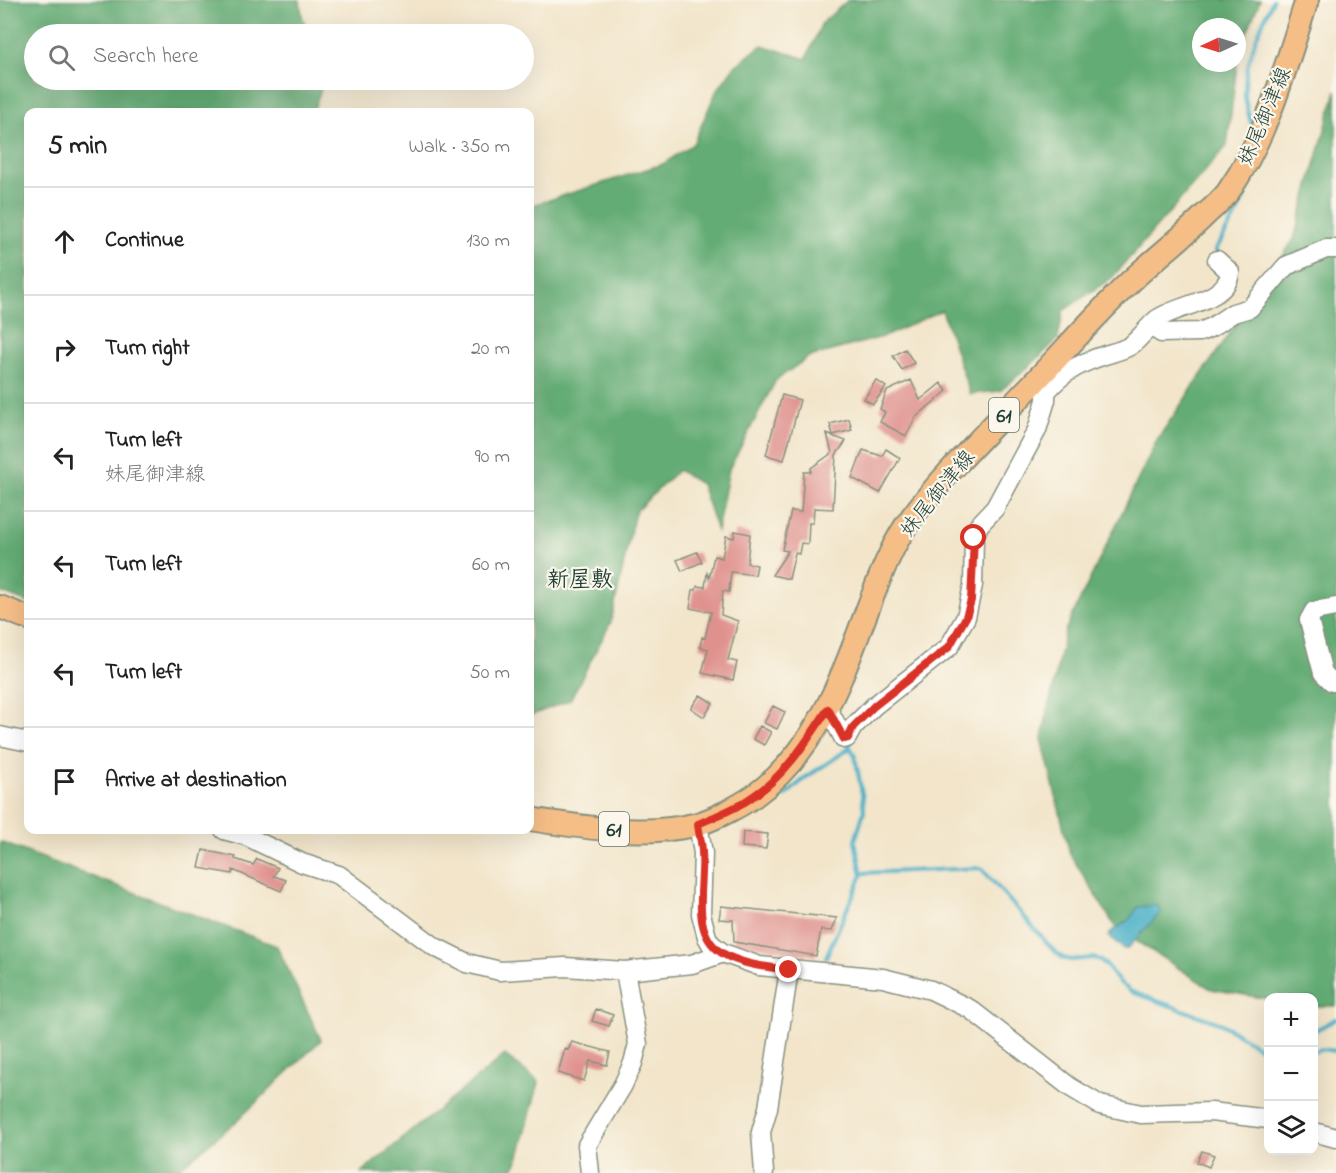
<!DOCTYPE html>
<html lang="en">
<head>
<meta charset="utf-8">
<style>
  body { margin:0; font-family:"Indie Flower","Klee One",sans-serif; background:#f2f2f2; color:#222 }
  .controls { position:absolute; right:18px; bottom:18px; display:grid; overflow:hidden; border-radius:12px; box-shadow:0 6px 24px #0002 }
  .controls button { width:54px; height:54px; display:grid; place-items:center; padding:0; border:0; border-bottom:2px solid #e0e0e0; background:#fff; color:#222; font:30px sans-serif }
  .compass { position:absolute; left:1192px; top:18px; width:54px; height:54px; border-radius:50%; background:#fff; box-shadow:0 6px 24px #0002; rotate:266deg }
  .stop { position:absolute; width:18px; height:18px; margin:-14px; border:4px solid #d93025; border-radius:50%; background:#fff }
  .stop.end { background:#d93025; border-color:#fff; box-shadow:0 2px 6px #0008 }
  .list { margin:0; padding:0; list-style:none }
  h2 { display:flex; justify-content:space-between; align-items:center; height:78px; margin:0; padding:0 24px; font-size:26px }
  h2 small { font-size:20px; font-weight:400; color:#767676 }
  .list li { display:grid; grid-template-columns:39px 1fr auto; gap:18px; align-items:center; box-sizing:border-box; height:108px; padding:0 24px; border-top:2px solid #e0e0e0 }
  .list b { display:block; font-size:22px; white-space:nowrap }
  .list p { margin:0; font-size:20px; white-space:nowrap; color:#767676 }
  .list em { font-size:20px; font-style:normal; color:#767676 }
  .icon { flex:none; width:33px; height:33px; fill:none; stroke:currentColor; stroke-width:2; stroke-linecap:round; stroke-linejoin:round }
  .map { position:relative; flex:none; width:1336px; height:1173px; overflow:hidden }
  .search { position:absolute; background:#fff; box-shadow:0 6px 24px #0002; left:24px; top:24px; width:510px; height:66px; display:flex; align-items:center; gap:15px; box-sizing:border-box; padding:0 21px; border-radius:33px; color:#767676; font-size:22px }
  .panel { position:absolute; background:#fff; box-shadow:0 6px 24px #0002; left:24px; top:108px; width:510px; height:726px; border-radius:12px }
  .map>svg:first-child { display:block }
  .forest { fill:#63ac74; stroke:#417454; stroke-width:1.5; fill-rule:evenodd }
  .water { fill:#49b0c8; stroke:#34767e; stroke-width:1.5 }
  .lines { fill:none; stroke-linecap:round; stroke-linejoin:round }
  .stream { stroke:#49b0c8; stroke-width:4 }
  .building { fill:#df918d }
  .minor-casing { stroke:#88917f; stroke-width:21 }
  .major-casing { stroke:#88917f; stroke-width:26 }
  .minor { stroke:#fff; stroke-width:18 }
  .major { stroke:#f6be87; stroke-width:22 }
  .route { stroke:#d93025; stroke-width:8 }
  .labels { text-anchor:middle; stroke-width:4.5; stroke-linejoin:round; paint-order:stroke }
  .shield { fill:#fbf7ec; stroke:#61756b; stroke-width:1.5 }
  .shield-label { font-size:20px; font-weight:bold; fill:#1f3d34 }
  .street-label { font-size:21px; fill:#1f3d34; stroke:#fbf7ec }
  .neighbourhood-label { font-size:22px; font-weight:bold; fill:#1f3d34; stroke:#fbf7ec }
</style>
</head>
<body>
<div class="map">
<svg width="1336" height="1173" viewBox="0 0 1336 1173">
  <rect width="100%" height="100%" fill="#fbf7ec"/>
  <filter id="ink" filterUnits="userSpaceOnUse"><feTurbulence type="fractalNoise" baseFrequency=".0167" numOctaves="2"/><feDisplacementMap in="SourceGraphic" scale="12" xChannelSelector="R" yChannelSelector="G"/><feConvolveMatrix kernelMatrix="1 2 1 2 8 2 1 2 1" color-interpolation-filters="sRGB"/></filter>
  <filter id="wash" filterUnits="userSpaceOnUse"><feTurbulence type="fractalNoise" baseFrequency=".008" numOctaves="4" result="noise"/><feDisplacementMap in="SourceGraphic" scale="24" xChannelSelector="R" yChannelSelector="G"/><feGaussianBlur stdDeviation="1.35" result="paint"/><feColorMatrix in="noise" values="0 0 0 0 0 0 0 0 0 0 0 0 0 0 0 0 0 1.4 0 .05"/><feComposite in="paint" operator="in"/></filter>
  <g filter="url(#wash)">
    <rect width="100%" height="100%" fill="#f2e5ca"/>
    <path class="forest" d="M 0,0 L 300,0 L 302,16 L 309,34 L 34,34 L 34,80 L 324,80 L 313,112 L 28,112 L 28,603 L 0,592 Z
      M 848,0 L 1260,0 L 1238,56 L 1227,146 L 1112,278 L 1063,311 L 1058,339 L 1033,363 L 1000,391 L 970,394 L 942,310 L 886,336 L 809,357 L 776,380 L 729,469 L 717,531 L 701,484 L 678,470 L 635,512 L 611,622 L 570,700 L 530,716 L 530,206 L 663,164 L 693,144 L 716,92 L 734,67 L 762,45 L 806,59 L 822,23 ZM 1201,27 L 1237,27 L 1237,63 L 1201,63 Z
      M 1336,91 L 1336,1006 L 1314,1006 L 1314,998 L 1268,999 L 1211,989 L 1116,928 L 1070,854 L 1042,739 L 1065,631 L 1157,440 L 1294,239 Z
      M 0,842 L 277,946 L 321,1040 L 238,1120 L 173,1173 L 0,1173 Z
      M 505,1055 L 539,1082 L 517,1163 L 509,1173 L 361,1173 Z"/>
    <path class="water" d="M 1157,905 L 1161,912 L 1127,949 L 1124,949 L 1109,936 L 1112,931 L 1129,920 L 1138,907 Z"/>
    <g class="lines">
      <path class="stream" d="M 1251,123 C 1249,115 1245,104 1245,95 C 1244,61 1259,30 1273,0
        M 1218,254 L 1215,251 L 1237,213 L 1260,163
        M 753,811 L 767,801 L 786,795 L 805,778 L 847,750 L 851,742
        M 862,873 L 981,868 L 1053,950 L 1063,958 L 1071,960 L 1094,958 L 1100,960 L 1106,965 L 1119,982 L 1132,992 L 1222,1024 L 1268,1053
        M 826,957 L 862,875 L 855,841 L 864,811 L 863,799 L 855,756 L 850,747
        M 1314,1031 L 1336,1019
        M 1314,1052 L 1320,1049 L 1336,1051"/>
    </g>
    <g id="blocks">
      <path class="building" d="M 905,349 L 914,363 L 902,370 L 893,356 Z
        M 876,380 L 886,387 L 873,404 L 864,399 Z
        M 911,380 L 920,400 L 941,383 L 947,391 L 916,417 L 906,436 L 880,422 L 885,412 L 880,409 L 887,391 Z
        M 782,395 L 800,400 L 784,460 L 766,455 Z
        M 849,419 L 852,430 L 833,435 L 830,424 Z
        M 827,434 L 846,441 L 836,455 L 833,509 L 814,508 L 813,523 L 809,523 L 808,544 L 801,543 L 799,554 L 795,553 L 789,579 L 772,575 L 788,551 L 782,550 L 791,511 L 801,512 L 804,472 L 811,472 L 811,468 L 832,453 Z
        M 886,449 L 900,458 L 880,493 L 852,478 L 863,450 L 882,456 Z
        M 735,531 L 750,534 L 747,563 L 757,565 L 755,575 L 731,572 L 729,592 L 723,591 L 721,615 L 738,621 L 728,660 L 737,662 L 733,680 L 702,673 L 708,649 L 700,647 L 702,637 L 705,638 L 711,612 L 690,608 L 693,590 L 696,590 L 697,586 L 705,587 L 707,573 L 709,578 L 714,556 L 722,558 L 726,536 L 734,538 Z
        M 697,552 L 702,562 L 682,571 L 677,560 Z
        M 700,695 L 713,703 L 704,717 L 691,708 Z
        M 773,706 L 785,712 L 777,729 L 764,723 Z
        M 760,726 L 771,732 L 764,745 L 753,739 Z
        M 743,832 L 768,834 L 766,849 L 742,847 Z
        M 203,850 L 236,857 L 235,859 L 253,865 L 257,859 L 278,868 L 274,876 L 286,880 L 281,891 L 233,870 L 232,874 L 199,868 Z
        M 721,906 L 778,912 L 837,918 L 832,931 L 821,930 L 816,956 L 734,942 L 733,920 L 719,919 Z
        M 596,1009 L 613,1015 L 609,1026 L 592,1021 Z
        M 572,1042 L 610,1052 L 607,1065 L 590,1061 L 584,1081 L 558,1073 L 565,1049 L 568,1050 Z
        M 1202,1151 L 1214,1155 L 1209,1167 L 1197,1162 Z"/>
    </g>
  </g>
  <g filter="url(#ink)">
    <use href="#blocks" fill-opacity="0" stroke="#88917f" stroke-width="1.5"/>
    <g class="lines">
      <g class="minor-casing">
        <path id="minor" d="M 1151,326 L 1161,333 L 1200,332 L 1212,327 L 1233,313 L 1250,308 L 1286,266 L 1326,249 L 1336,249
          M 1046,392 C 1063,371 1083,362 1108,354 C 1115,352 1123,350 1130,346 C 1140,339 1147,328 1156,320 C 1175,305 1228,302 1230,272 L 1217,260
          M 1336,607 L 1314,611 L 1309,620 L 1323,673 L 1332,682 L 1336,682
          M 828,709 L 844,739 L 847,738 L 853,727 L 874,706 L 949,647 L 966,617 L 973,585 L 974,538 L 979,525 L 995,508 L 1037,430 L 1046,400 L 1046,392 L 1039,378
          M 0,736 L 28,742
          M 698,824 L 703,853 L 701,914 L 707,937 L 711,944 L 723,953 L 759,966 L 883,978 L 931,990 L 970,1009 L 1070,1087 L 1100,1105 L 1141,1114 L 1211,1112 L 1268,1119
          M 224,830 L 246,836 L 302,863 L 339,875 L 435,947 L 467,963 L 500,971 L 565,967 L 625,971 L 692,964 L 723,953
          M 1314,1132 L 1336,1138
          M 590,1173 L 587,1145 L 623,1085 L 633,1063 L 638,1044 L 625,971
          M 764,1173 L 761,1132 L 768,1108 L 789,970"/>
      </g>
      <g class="major-casing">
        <path id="major" d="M 0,607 L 28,618
          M 530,819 C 582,827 641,837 694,825 C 711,821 740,806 754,796 C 815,752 840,683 865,616 C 878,582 890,547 912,517 C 943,475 987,433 1023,394 C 1060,356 1095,315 1133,279 C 1157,257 1183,237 1206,214 C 1214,207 1222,200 1228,192 C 1268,135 1286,65 1307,0"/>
      </g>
      <use href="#minor" class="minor"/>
      <use href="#major" class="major"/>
    </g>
  </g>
  <g class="lines" filter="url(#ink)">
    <path class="route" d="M 789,970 C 768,967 741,965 722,953 C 689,932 705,884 702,852 C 702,843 699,834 698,824 C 716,816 736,809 752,797 C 785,776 807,741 828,709 L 844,739 L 848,738 L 853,727 L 874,706 L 949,647 L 966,617 L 971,600 L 974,538"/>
  </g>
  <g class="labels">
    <g class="shield">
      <rect x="989" y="398" width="30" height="34" rx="4.5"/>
      <rect x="599" y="812" width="30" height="34" rx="4.5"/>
    </g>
    <g class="shield-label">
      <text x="1004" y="422">61</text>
      <text x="614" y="836">61</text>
    </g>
    <g class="street-label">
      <text transform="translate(1264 116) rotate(-67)" y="7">妹尾御津線</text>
      <text transform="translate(937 493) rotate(-51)" y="7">妹尾御津線</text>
    </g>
    <g class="neighbourhood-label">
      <text x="580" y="586">新屋敷</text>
    </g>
  </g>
</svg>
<div class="controls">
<button>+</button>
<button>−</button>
<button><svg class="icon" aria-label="layers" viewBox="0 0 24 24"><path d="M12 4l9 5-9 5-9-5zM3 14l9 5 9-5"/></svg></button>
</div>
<svg class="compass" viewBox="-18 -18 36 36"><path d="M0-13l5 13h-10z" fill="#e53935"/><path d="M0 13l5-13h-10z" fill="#767676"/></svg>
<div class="stop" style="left:974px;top:538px"></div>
<div class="stop end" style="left:789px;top:970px"></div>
<div class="search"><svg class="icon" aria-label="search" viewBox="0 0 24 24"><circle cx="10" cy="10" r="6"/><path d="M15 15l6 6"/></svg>Search here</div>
<section class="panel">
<h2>5 min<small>Walk · 350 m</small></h2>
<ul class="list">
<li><svg class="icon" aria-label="ahead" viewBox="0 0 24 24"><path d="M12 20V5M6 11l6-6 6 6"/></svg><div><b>Continue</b></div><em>130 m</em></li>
<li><svg class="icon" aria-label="right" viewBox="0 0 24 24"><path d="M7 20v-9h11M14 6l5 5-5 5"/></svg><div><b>Turn right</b></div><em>20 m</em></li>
<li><svg class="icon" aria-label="left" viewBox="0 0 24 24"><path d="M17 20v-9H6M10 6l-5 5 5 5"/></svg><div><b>Turn left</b><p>妹尾御津線</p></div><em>90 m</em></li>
<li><svg class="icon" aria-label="left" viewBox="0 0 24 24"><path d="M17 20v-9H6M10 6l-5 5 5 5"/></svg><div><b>Turn left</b></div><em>60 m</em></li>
<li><svg class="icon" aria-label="left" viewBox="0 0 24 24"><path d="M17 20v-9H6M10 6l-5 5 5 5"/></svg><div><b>Turn left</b></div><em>50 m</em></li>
<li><svg class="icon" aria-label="arrive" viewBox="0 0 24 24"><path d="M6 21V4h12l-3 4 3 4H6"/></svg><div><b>Arrive at destination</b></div></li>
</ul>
</section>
</div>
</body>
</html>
